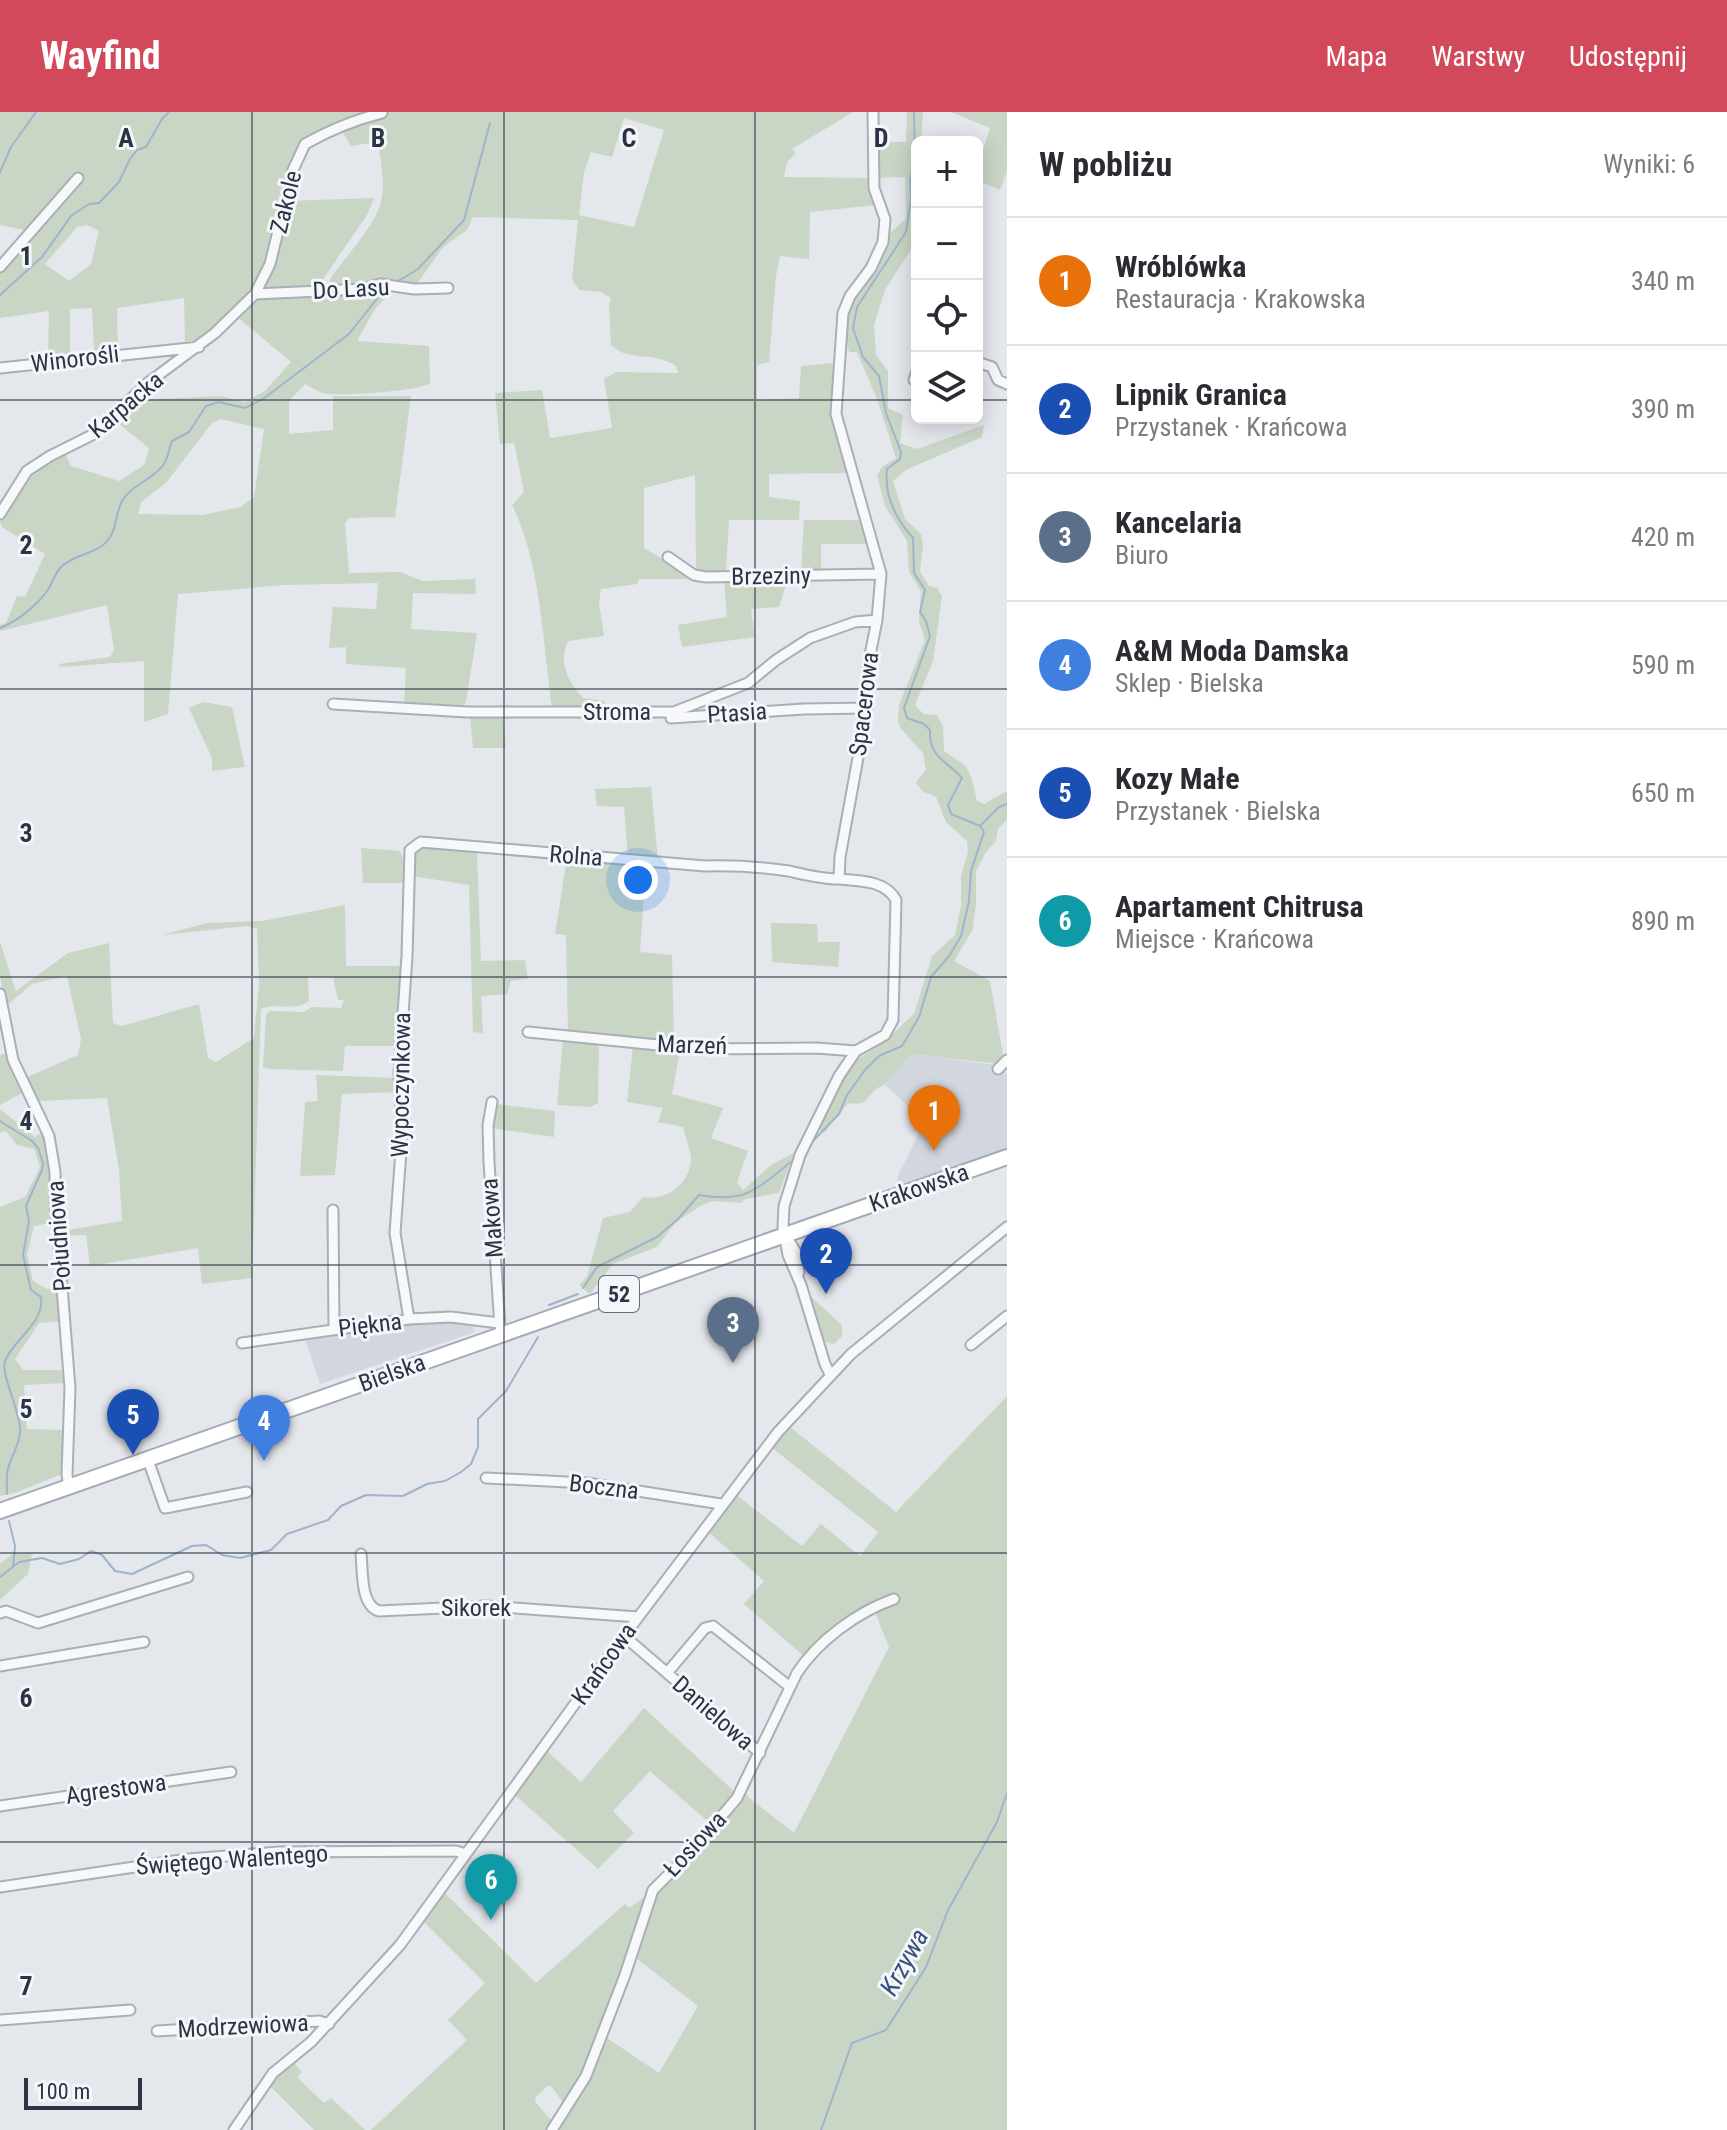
<!DOCTYPE html>
<html lang="pl">
<head>
<meta charset="utf-8">
<style>
  body { margin:0; font-family:"Roboto Condensed",sans-serif; background:#f7f7f7; color:#2b2b33 }
  .controls { position:absolute; right:24px; top:24px; display:grid; overflow:hidden; border-radius:12px; box-shadow:0 4px 20px #0003 }
  .controls button { width:72px; height:72px; display:grid; place-items:center; padding:0; border:0; border-bottom:2px solid #e1e1e2; background:#fff; color:#2b2b33; font:40px sans-serif }
  .scale { position:absolute; left:24px; bottom:20px; width:118px; box-sizing:border-box; padding-left:8px; border:4px solid #2b3445; border-top:0; font-size:22px; line-height:28px; white-space:nowrap; color:#2b3445; -webkit-text-stroke:6px #f4f6f9; paint-order:stroke }
  .you { position:absolute; left:638px; top:768px; width:28px; height:28px; margin:-20px; border:6px solid #fff; border-radius:50%; background:#1a73e8; box-shadow:0 0 0 12px #1a73e833 }
  .badge { display:grid; place-items:center; width:52px; height:52px; border-radius:50%; background:#d1495b; color:#fff; font-size:26px; font-weight:700 }
  .pin { position:absolute; translate:-50% -66px; filter:drop-shadow(0 2px 4px #0008) }
  .pin::after { content:''; position:absolute; top:42px; width:28px; height:24px; background:inherit; clip-path:polygon(0 0,100% 0,50% 100%) }
  .list { margin:0; padding:0; list-style:none }
  h2 { display:flex; justify-content:space-between; align-items:center; height:104px; margin:0; padding:0 32px; font-size:34px }
  h2 small { font-size:26px; font-weight:400; color:#7c7c81 }
  .list li { display:grid; grid-template-columns:52px 1fr auto; gap:24px; align-items:center; box-sizing:border-box; height:128px; padding:0 32px; border-top:2px solid #e1e1e2 }
  .list b { display:block; font-size:30px; white-space:nowrap }
  .list p { margin:0; font-size:26px; white-space:nowrap; color:#7c7c81 }
  .list em { font-size:26px; font-style:normal; color:#7c7c81 }
  .icon { flex:none; width:44px; height:44px; fill:none; stroke:currentColor; stroke-width:2; stroke-linecap:round; stroke-linejoin:round }
  .map { position:relative; flex:none; width:1007px; height:2018px; overflow:hidden }
  header { display:flex; align-items:center; gap:48px; box-sizing:border-box; height:112px; padding:0 40px; background:#d1495b; color:#fff }
  header strong { font-size:38px }
  nav { display:flex; gap:44px; margin-inline-start:auto; font-size:28px }
  main { display:flex }
  aside { flex:1; background:#fff }
  .map>svg:first-child { display:block }
  .built { fill:#d2d6de }
  .green { fill:#c9d6c5; fill-rule:evenodd }
  .lines { fill:none; stroke-linecap:round; stroke-linejoin:round }
  .stream { stroke:#9fb4cc; stroke-width:2 }
  .street-casing { stroke:#a9aeb7; stroke-width:13 }
  .primary-casing { stroke:#a3abb8; stroke-width:18 }
  .street { stroke:#f7f8fa; stroke-width:9 }
  .primary { stroke:#fff; stroke-width:14 }
  .grid { fill:none; stroke:#2b3445; stroke-width:2; stroke-opacity:0.55 }
  .labels { text-anchor:middle; stroke-width:6; stroke-linejoin:round; paint-order:stroke }
  .shield { fill:#f4f6f9; stroke:#676e7b; stroke-width:2 }
  .shield-label { font-size:22px; font-weight:bold; fill:#2b3445 }
  .street-label { font-size:24px; fill:#2b3445; stroke:#f4f6f9 }
  .water-label { font-size:26px; font-style:italic; fill:#34527a; stroke:#f4f6f9 }
  .grid-label { font-size:26px; text-anchor:middle; font-weight:bold; fill:#2b3445; stroke:#f4f6f9; stroke-width:6; stroke-linejoin:round; paint-order:stroke }
</style>
</head>
<body>
<header>
<strong>Wayfind</strong>
<nav><a>Mapa</a><a>Warstwy</a><a>Udostępnij</a></nav>
</header>
<main>
<div class="map">
<svg width="1007" height="2018" viewBox="0 0 1007 2018">
  <rect width="100%" height="100%" fill="#e4e7ec"/>
  <path class="built" d="M 914,942 L 1004,954 L 1007,964 L 1007,1038 L 897,1076 L 898,1063 L 925,1010 L 885,973 L 901,950 Z
    M 444,1209 L 472,1212 L 475,1220 L 320,1272 L 304,1224 Z"/>
  <path class="green" d="M 0,0 L 853,0 L 792,37 L 796,41 L 787,50 L 784,65 L 869,66 L 876,93 L 810,100 L 809,147 L 780,144 L 776,164 L 769,250 L 757,253 L 757,288 L 799,286 L 801,254 L 834,251 L 832,303 L 848,361 L 769,362 L 769,385 L 800,389 L 799,408 L 729,408 L 726,460 L 708,462 L 696,459 L 695,363 L 644,376 L 644,436 L 696,467 L 639,467 L 637,472 L 601,477 L 599,491 L 604,524 L 568,529 C 558,552 568,569 583,586 L 605,589 L 604,597 L 552,596 C 543,532 541,451 512,393 L 524,380 L 514,331 L 500,332 L 495,281 L 542,278 L 550,326 L 612,316 L 604,267 L 616,260 L 678,261 L 676,254 C 652,238 629,251 611,233 L 609,194 L 611,186 L 601,180 L 579,178 L 572,167 L 578,108 L 473,105 L 467,118 L 443,135 L 417,172 L 378,169 L 327,175 L 331,166 C 345,145 373,116 380,93 C 386,74 381,50 378,30 L 351,34 L 340,15 C 330,18 314,19 305,27 C 273,59 278,132 256,174 C 250,186 235,195 225,205 C 212,217 204,229 185,231 L 184,186 L 117,196 L 118,236 L 94,239 L 92,196 L 70,197 L 70,243 L 48,246 L 49,199 L 0,206 L 0,161 L 62,89 L 29,119 L 0,113 ZM 624,6 L 664,18 L 634,115 L 579,103 L 584,60 L 591,40 L 612,45 ZM 87,113 L 99,119 L 91,152 L 69,169 L 45,152 L 77,115 Z
    M 907,0 L 923,0 L 921,30 L 917,30 L 917,128 L 885,178 L 874,213 L 876,243 L 888,259 L 888,296 L 903,303 L 900,331 L 917,337 L 984,313 L 982,325 L 906,358 L 893,369 L 905,407 L 921,422 L 923,434 L 920,459 L 929,474 L 937,476 L 942,484 L 933,549 L 916,590 L 916,595 L 924,602 L 937,603 L 943,614 L 944,639 L 966,654 L 972,667 L 977,689 L 984,692 L 1007,679 L 1007,708 L 998,717 L 996,729 L 986,740 L 976,759 L 976,791 L 973,817 L 954,849 L 990,869 L 1004,948 L 1000,952 L 913,942 C 901,950 896,961 886,971 C 883,974 878,975 875,978 C 863,990 867,993 848,991 L 825,1020 L 816,1018 L 843,964 L 857,948 L 885,929 L 914,902 L 932,844 L 955,823 L 961,794 L 961,764 L 968,740 L 967,729 L 946,710 L 936,685 L 922,679 L 916,670 L 926,658 L 923,641 L 901,617 L 898,609 L 899,593 L 925,528 L 919,509 L 921,479 L 909,460 L 907,429 L 885,394 L 877,364 L 881,356 L 896,346 L 878,290 L 857,240 L 849,240 C 838,198 859,181 879,148 C 884,141 884,131 888,124 C 892,118 901,112 906,106 L 905,65 L 878,66 L 878,30 L 906,30 Z
    M 951,0 L 1007,0 L 1007,59 L 1000,78 L 977,68 L 977,56 L 990,16 Z
    M 374,86 L 367,103 L 317,176 L 267,176 L 265,172 L 277,137 L 286,89 Z
    M 379,175 L 393,178 L 375,197 L 357,229 L 429,234 L 430,271 C 421,279 336,285 323,281 C 317,279 311,275 305,272 L 289,289 L 289,322 L 333,318 L 333,284 L 411,284 L 395,405 L 349,406 L 345,411 L 349,461 L 400,460 L 423,469 L 475,467 L 476,482 L 413,481 L 411,517 L 477,521 L 466,590 L 461,598 L 404,594 L 406,556 L 346,552 L 346,535 L 329,536 L 333,495 L 376,497 L 378,471 L 284,473 L 178,482 L 168,602 L 144,610 L 144,549 L 60,555 L 59,552 L 110,545 L 114,538 L 107,493 L 0,519 L 0,513 L 6,511 L 17,484 L 25,485 L 45,442 L 2,415 L 0,410 C 23,372 27,364 65,341 L 71,354 L 119,369 L 144,353 L 149,336 L 113,307 L 135,288 L 220,284 L 245,290 L 265,279 L 291,250 L 236,204 L 258,184 L 360,182 ZM 221,307 L 264,317 L 254,385 L 240,395 L 203,403 L 138,402 L 141,390 L 166,371 L 212,311 Z
    M 804,408 L 860,408 L 870,432 L 821,432 L 821,458 L 801,459 Z
    M 724,467 L 788,467 L 779,495 L 751,497 L 755,525 L 682,535 L 678,513 L 727,505 Z
    M 203,590 L 232,595 L 245,655 L 212,659 L 212,646 L 189,596 Z
    M 475,602 L 503,605 L 506,636 L 473,636 L 470,605 Z
    M 651,675 L 658,747 L 628,745 L 624,695 L 597,694 L 595,677 Z
    M 423,734 L 477,740 L 481,849 L 525,848 L 528,867 L 511,869 L 507,882 L 481,884 L 483,921 L 473,920 L 469,773 L 412,764 L 412,742 Z
    M 361,736 L 399,739 L 405,749 L 404,771 L 363,771 Z
    M 567,746 L 646,754 L 640,840 L 672,843 L 674,932 L 568,921 L 566,823 L 555,822 Z
    M 345,793 L 346,854 L 401,854 L 394,934 L 345,934 L 343,959 L 270,957 L 263,955 L 266,904 L 269,899 L 304,900 L 312,895 L 341,896 L 344,888 L 338,888 L 333,865 L 308,865 L 309,889 C 295,900 277,890 261,897 L 252,1166 L 202,1172 L 198,1136 L 90,1154 L 86,1123 L 61,1124 L 61,1119 L 122,1109 L 119,1058 L 107,986 L 38,989 L 25,966 L 78,943 L 81,927 L 67,864 L 32,872 L 5,895 L 0,862 L 0,830 L 16,879 L 68,841 L 109,831 L 113,911 L 122,914 L 199,892 L 208,946 L 216,950 L 254,926 L 259,870 L 257,817 L 247,814 L 162,823 L 207,811 L 262,809 Z
    M 771,811 L 817,812 L 818,830 L 840,830 L 838,855 L 772,850 Z
    M 563,927 L 599,929 L 598,991 L 590,995 L 557,993 Z
    M 633,934 L 680,939 L 672,982 L 723,996 L 711,1026 L 748,1039 L 737,1070 L 743,1078 L 771,1053 L 794,1041 L 779,1081 L 745,1087 L 741,1091 L 712,1089 L 700,1094 L 676,1110 L 657,1135 L 613,1152 L 590,1182 L 579,1173 L 587,1165 L 603,1106 L 630,1100 L 643,1085 C 666,1090 691,1071 691,1046 C 690,1036 685,1025 683,1015 L 658,1010 L 663,996 L 627,990 Z
    M 8,941 L 22,981 L 0,993 L 0,943 Z
    M 316,963 L 396,966 L 396,980 L 342,982 L 335,1063 L 300,1064 L 305,990 L 318,989 Z
    M 496,992 L 555,999 L 554,1025 L 491,1016 Z
    M 0,997 L 35,1025 L 42,1020 L 50,1060 L 51,1111 L 34,1114 L 27,1143 L 33,1169 L 47,1177 L 58,1176 L 60,1209 L 39,1211 L 15,1247 L 23,1258 L 61,1258 L 65,1271 L 24,1273 L 27,1317 L 62,1318 L 62,1362 L 15,1381 L 0,1384 L 0,1095 L 25,1085 L 40,1055 L 34,1037 L 17,1033 L 6,1019 L 0,1021 Z
    M 808,1182 L 842,1213 L 842,1224 L 834,1232 L 821,1229 Z
    M 1007,1284 L 1007,2018 L 559,2018 L 558,2013 L 604,1924 L 659,1961 L 698,1894 L 632,1843 L 654,1781 L 745,1679 L 748,1685 L 794,1721 L 889,1535 L 875,1500 L 872,1498 L 806,1546 L 744,1492 L 764,1469 L 707,1419 L 735,1382 L 802,1434 L 821,1412 L 860,1444 L 878,1420 L 771,1335 L 790,1315 L 896,1400 Z
    M 32,1441 L 28,1462 L 0,1488 L 0,1452 L 12,1442 Z
    M 644,1596 L 737,1682 L 712,1713 L 650,1659 L 613,1699 L 634,1721 L 598,1757 L 514,1682 L 546,1638 L 581,1670 Z
    M 443,1779 L 536,1871 L 625,1792 L 629,1796 L 645,1785 L 647,1787 L 595,1937 L 566,1995 L 552,1975 L 547,1974 L 535,1986 L 536,1991 L 552,2009 L 550,2018 L 371,2018 L 467,1928 L 448,1908 L 485,1871 L 421,1807 Z
    M 293,1950 L 302,1960 L 297,1965 L 324,1991 L 331,1986 L 365,2018 L 314,2018 L 269,1973 Z"/>
  <g class="lines">
    <path class="stream" d="M 0,60 L 11,35 L 36,0
      M 395,171 L 418,157 L 464,108 L 490,11
      M 0,183 L 42,145 L 71,104 L 89,92 L 99,91 L 119,70 L 130,47 L 137,38 L 146,35 L 162,7 L 169,0
      M 0,516 C 18,509 36,494 48,478 C 52,471 55,462 60,456 C 71,444 90,443 103,433 C 118,421 114,404 122,389 C 132,372 153,368 164,352 C 168,346 169,336 172,329 L 189,320 L 206,294 L 219,290 L 245,296 L 263,287 L 349,222 L 384,178
      M 980,714 L 999,695 L 1007,692
      M 0,1009 L 32,1029 L 38,1036 L 43,1051 L 42,1058 L 26,1094 L 29,1109 L 23,1143 L 31,1178 L 41,1185 C 45,1210 14,1227 5,1249 C 0,1262 22,1302 20,1321 C 19,1333 11,1345 8,1357 C 6,1365 7,1373 7,1382
      M 813,1029 L 839,1002 L 847,983 L 865,958 L 879,944 L 902,934 L 919,905 L 931,865 L 949,844 L 961,824 L 969,789 L 971,759 L 984,720 L 980,714 L 951,702 L 948,693 L 962,666 C 946,648 929,646 930,618 L 924,612 L 907,606 L 904,596 L 930,524 L 926,509 L 920,500 L 925,478 L 914,461 L 913,426 C 896,407 884,383 887,357 L 900,347 L 901,340 L 886,301 L 879,264 L 863,245 L 853,216 L 857,195 L 906,120 L 911,86 L 910,67 L 915,49 L 914,0
      M 583,1176 L 597,1155 L 657,1125 L 678,1107 L 699,1083 C 747,1091 755,1078 791,1050
      M 549,1193 L 578,1182
      M 9,1409 L 15,1434 L 13,1455
      M 0,1465 L 19,1450 L 42,1446 L 60,1452 L 79,1447 L 91,1439 L 102,1443 L 115,1459 L 132,1462 L 192,1434 L 206,1433 L 222,1443 L 240,1446 L 271,1438 L 287,1422 L 328,1408 L 341,1394 L 366,1383 L 403,1384 L 427,1372 L 445,1369 L 461,1360 L 471,1352 L 478,1335 L 478,1307 L 506,1279 L 538,1225
      M 821,2018 L 852,1931 L 886,1918 L 926,1855 L 948,1798 L 997,1710 L 1007,1681"/>
    <g class="street-casing">
      <path id="street" d="M 0,155 L 78,66
        M 255,182 L 363,177 L 380,172 L 414,177 L 448,176
        M 977,250 L 992,255 L 998,268 L 1007,272
        M 0,256 L 199,235
        M 914,268 L 917,259
        M 0,402 L 27,359 L 50,344 L 92,323 L 149,270 L 215,221 L 255,182 L 270,152 L 293,58 L 305,32 C 330,18 354,8 382,1
        M 668,445 L 694,463 L 706,465 L 881,462
        M 333,592 L 467,600 L 674,600 L 748,571 L 776,548 L 810,526 L 855,510 L 877,508
        M 671,606 L 804,597 L 867,596
        M 0,882 L 13,948 L 49,1024 L 55,1060 L 55,1087 L 70,1276 L 67,1363 L 69,1375
        M 528,920 L 698,937 L 816,936 L 856,939
        M 998,957 L 1007,948
        M 492,990 L 488,1013 L 489,1050 L 500,1215
        M 333,1098 L 334,1217
        M 785,1123 L 796,1140 L 799,1160
        M 409,1207 L 395,1121 L 402,1025 L 399,961 L 407,844 L 410,738 L 421,730 L 705,754 C 733,753 762,755 789,759 C 806,763 821,767 839,767
        M 242,1231 L 409,1207 L 451,1205 L 499,1211
        M 971,1233 L 1007,1204
        M 830,1262 L 825,1252 L 801,1173 L 788,1143 L 783,1115 L 784,1094 L 800,1043 L 839,964 L 856,939 L 885,923 L 893,908 L 896,788 C 885,768 860,769 839,767 L 840,745 L 867,596 L 867,558 L 877,508 L 881,462 L 836,302 L 843,201 L 850,184 L 871,156 L 883,130 L 885,107 L 874,76 L 873,0
        M 148,1348 L 165,1396 L 247,1380
        M 486,1366 L 587,1371 L 721,1392
        M 361,1442 C 363,1459 360,1493 379,1499 L 486,1494 L 638,1505
        M 0,1501 L 6,1499 L 38,1511 L 188,1465
        M 624,1524 L 760,1641
        M 0,1554 L 144,1530
        M 667,1561 L 705,1516 L 713,1514 L 790,1575
        M 0,1694 L 231,1660
        M 0,1775 L 188,1747 L 279,1740 L 456,1739 L 466,1742
        M 0,1908 L 130,1898
        M 157,1919 L 319,1909 L 329,1912
        M 234,2018 L 273,1961 L 311,1930 L 400,1833 L 624,1524 L 778,1320 L 851,1242 L 1007,1115
        M 552,2018 L 586,1964 L 625,1863 L 653,1778 L 693,1738 L 737,1686 L 797,1561 C 818,1529 857,1500 894,1487"/>
    </g>
    <g class="primary-casing">
      <path id="primary" d="M 0,1399 L 1007,1045"/>
    </g>
    <use href="#street" class="street"/>
    <use href="#primary" class="primary"/>
  </g>
  <path class="grid" d="M 252,0 L 252,2018M 504,0 L 504,2018M 755,0 L 755,2018M 0,288 L 917,288M 977,288 L 1007,288M 0,577 L 1007,577M 0,865 L 1007,865M 0,1153 L 1007,1153M 0,1441 L 1007,1441M 0,1730 L 1007,1730"/>
  <g class="labels">
    <rect class="shield" x="599" y="1164" width="40" height="36" rx="6"/>
    <g class="shield-label">
      <text x="619" y="1190">52</text>
    </g>
    <g class="street-label">
      <text transform="translate(286 90) rotate(-76)" y="8">Zakole</text>
      <text transform="translate(351 177) rotate(-3)" y="8">Do Lasu</text>
      <text transform="translate(75 247) rotate(-7)" y="8">Winorośli</text>
      <text transform="translate(126 293) rotate(-40)" y="8">Karpacka</text>
      <text transform="translate(771 464) rotate(-1)" y="8">Brzeziny</text>
      <text transform="translate(864 592) rotate(-83)" y="8">Spacerowa</text>
      <text x="617" y="608">Stroma</text>
      <text transform="translate(737 601) rotate(-4)" y="8">Ptasia</text>
      <text transform="translate(576 744) rotate(4)" y="8">Rolna</text>
      <text transform="translate(692 933) rotate(2)" y="8">Marzeń</text>
      <text transform="translate(401 973) rotate(-89)" y="8">Wypoczynkowa</text>
      <text transform="translate(919 1076) rotate(-19)" y="8">Krakowska</text>
      <text transform="translate(492 1106) rotate(-94)" y="8">Makowa</text>
      <text transform="translate(59 1124) rotate(-94)" y="8">Południowa</text>
      <text transform="translate(370 1213) rotate(-7)" y="8">Piękna</text>
      <text transform="translate(392 1261) rotate(-20)" y="8">Bielska</text>
      <text transform="translate(604 1375) rotate(7)" y="8">Boczna</text>
      <text x="476" y="1504">Sikorek</text>
      <text transform="translate(604 1552) rotate(-55)" y="8">Krańcowa</text>
      <text transform="translate(713 1601) rotate(41)" y="8">Danielowa</text>
      <text transform="translate(116 1677) rotate(-8)" y="8">Agrestowa</text>
      <text transform="translate(695 1732) rotate(-47)" y="8">Łosiowa</text>
      <text transform="translate(232 1748) rotate(-4)" y="8">Świętego Walentego</text>
      <text transform="translate(243 1914) rotate(-3)" y="8">Modrzewiowa</text>
    </g>
    <g class="water-label">
      <text transform="translate(904 1850) rotate(-61)" y="9">Krzywa</text>
    </g>
  </g>
  <g class="grid-label">
    <text x="126" y="35">A</text>
    <text x="378" y="35">B</text>
    <text x="629" y="35">C</text>
    <text x="881" y="35">D</text>
    <text x="26" y="153">1</text>
    <text x="26" y="442">2</text>
    <text x="26" y="730">3</text>
    <text x="26" y="1018">4</text>
    <text x="26" y="1306">5</text>
    <text x="26" y="1595">6</text>
    <text x="26" y="1883">7</text>
  </g>
</svg>
<div class="controls">
<button>+</button>
<button>−</button>
<button><svg class="icon" aria-label="locate" viewBox="0 0 24 24"><circle cx="12" cy="12" r="6"/><path d="M12 2v4M12 18v4M2 12h4M18 12h4"/></svg></button>
<button><svg class="icon" aria-label="layers" viewBox="0 0 24 24"><path d="M12 4l9 5-9 5-9-5zM3 14l9 5 9-5"/></svg></button>
</div>
<div class="scale">100 m</div>
<div class="you"></div>
<div class="pin badge" style="left:934px;top:1039px;background:#e8710a">1</div>
<div class="pin badge" style="left:826px;top:1182px;background:#1a4fb4">2</div>
<div class="pin badge" style="left:733px;top:1251px;background:#5c6f8a">3</div>
<div class="pin badge" style="left:264px;top:1349px;background:#3f7fe0">4</div>
<div class="pin badge" style="left:133px;top:1343px;background:#1a4fb4">5</div>
<div class="pin badge" style="left:491px;top:1808px;background:#0f9aa8">6</div>
</div>
<aside>
<h2>W pobliżu<small>Wyniki: 6</small></h2>
<ul class="list">
<li><span class="badge" style="background:#e8710a">1</span><div><b>Wróblówka</b><p>Restauracja · Krakowska</p></div><em>340 m</em></li>
<li><span class="badge" style="background:#1a4fb4">2</span><div><b>Lipnik Granica</b><p>Przystanek · Krańcowa</p></div><em>390 m</em></li>
<li><span class="badge" style="background:#5c6f8a">3</span><div><b>Kancelaria</b><p>Biuro</p></div><em>420 m</em></li>
<li><span class="badge" style="background:#3f7fe0">4</span><div><b>A&amp;M Moda Damska</b><p>Sklep · Bielska</p></div><em>590 m</em></li>
<li><span class="badge" style="background:#1a4fb4">5</span><div><b>Kozy Małe</b><p>Przystanek · Bielska</p></div><em>650 m</em></li>
<li><span class="badge" style="background:#0f9aa8">6</span><div><b>Apartament Chitrusa</b><p>Miejsce · Krańcowa</p></div><em>890 m</em></li>
</ul>
</aside>
</main>
</body>
</html>
